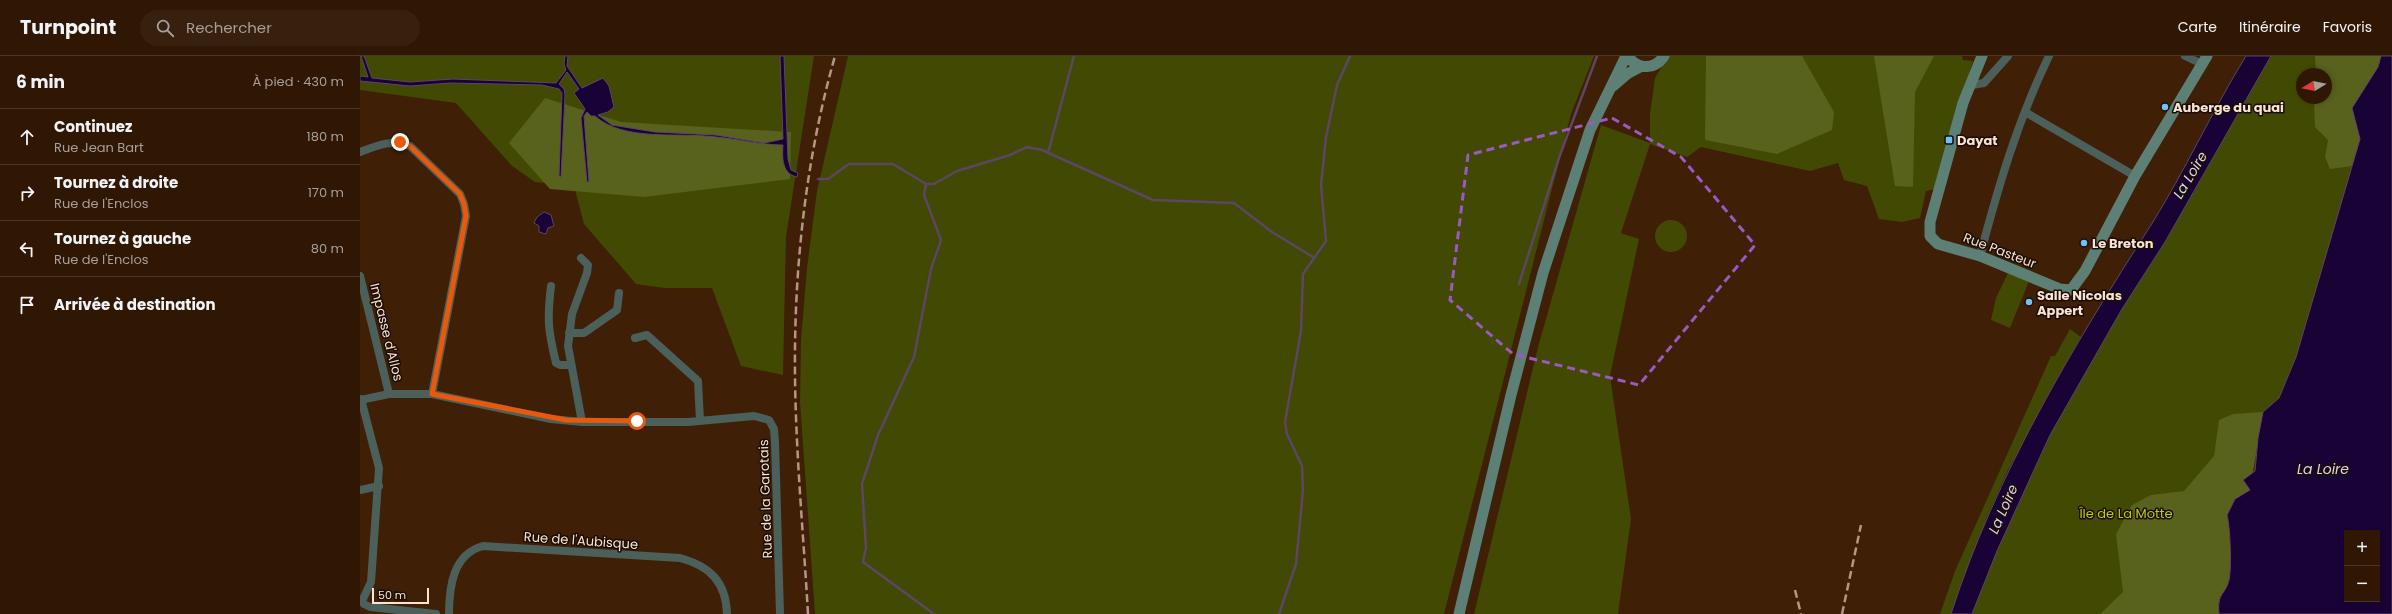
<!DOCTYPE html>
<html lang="fr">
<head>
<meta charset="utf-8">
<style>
  body { margin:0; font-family:Poppins,sans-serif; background:#37200e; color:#f1f3f6 }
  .controls { position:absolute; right:12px; bottom:12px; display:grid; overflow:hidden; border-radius:0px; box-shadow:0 2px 6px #0003 }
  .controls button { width:36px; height:36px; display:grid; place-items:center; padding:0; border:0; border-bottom:1px solid #4a3626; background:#2f1704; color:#f1f3f6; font:20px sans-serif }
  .compass { position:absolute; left:1936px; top:12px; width:36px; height:36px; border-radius:50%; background:#2f1704; box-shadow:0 2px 6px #0003; rotate:260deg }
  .scale { position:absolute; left:12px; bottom:10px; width:57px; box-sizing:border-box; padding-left:4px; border:2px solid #f9e3d4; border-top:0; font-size:11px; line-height:14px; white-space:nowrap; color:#f9e3d4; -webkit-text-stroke:3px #1b0d04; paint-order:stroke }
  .stop { position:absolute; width:12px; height:12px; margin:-9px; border:3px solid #ea580c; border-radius:50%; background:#fff }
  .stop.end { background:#ea580c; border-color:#fff; box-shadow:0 1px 4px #0008 }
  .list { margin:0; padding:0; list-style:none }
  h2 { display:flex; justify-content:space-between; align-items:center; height:52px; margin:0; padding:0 16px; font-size:17px }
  h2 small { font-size:13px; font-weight:400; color:#a79f9a }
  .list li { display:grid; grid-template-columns:26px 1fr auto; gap:12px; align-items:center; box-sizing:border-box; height:56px; padding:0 16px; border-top:1px solid #4a3626 }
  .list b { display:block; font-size:15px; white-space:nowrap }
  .list p { margin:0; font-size:13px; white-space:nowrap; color:#a79f9a }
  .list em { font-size:13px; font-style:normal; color:#a79f9a }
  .icon { flex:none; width:22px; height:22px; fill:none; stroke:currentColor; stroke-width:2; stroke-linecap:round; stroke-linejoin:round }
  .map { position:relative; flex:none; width:2032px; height:558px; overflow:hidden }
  header { display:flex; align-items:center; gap:24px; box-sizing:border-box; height:56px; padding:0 20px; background:#2f1704; border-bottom:1px solid #4a3626 }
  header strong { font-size:19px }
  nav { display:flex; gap:22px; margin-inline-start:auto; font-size:14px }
  .search { width:280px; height:36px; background:#37200e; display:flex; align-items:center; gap:10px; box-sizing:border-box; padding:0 14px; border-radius:22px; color:#a79f9a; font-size:15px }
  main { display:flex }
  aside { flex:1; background:#2f1704 }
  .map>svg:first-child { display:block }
  .green { fill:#414902; fill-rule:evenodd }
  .forest { fill:#59621d }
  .water { fill:#190336; stroke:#5c4665; fill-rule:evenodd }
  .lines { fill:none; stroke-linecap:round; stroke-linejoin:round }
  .stream { stroke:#5c4665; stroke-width:2.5 }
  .street { stroke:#4b605a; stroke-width:8 }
  .secondary { stroke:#5c7f76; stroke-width:11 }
  .rail { stroke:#b29885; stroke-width:2.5; stroke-dasharray:8 4; stroke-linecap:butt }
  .route { stroke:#ea580c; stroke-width:5 }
  .marked { fill:none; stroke:#9a5ac4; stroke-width:3; stroke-dasharray:8 5; stroke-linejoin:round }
  .poi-dot { fill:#6ec2f4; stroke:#1b0d04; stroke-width:1.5 }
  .labels { text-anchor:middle; stroke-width:3; stroke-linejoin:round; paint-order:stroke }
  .poi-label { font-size:13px; font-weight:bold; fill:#f9e3d4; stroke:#1b0d04; text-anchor:start }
  .street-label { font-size:13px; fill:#f9e3d4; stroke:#1b0d04 }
  .park-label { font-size:13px; fill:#bace0f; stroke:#1b0d04 }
  .water-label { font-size:14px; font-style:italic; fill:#dad4ee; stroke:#1b0d04 }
</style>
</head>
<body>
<header>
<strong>Turnpoint</strong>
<div class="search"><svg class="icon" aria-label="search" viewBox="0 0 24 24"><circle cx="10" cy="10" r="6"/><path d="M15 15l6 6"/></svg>Rechercher</div>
<nav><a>Carte</a><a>Itinéraire</a><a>Favoris</a></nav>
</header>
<main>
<aside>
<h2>6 min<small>À pied · 430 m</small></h2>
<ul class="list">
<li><svg class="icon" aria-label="ahead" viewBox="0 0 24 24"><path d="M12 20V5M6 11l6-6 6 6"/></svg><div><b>Continuez</b><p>Rue Jean Bart</p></div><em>180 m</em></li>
<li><svg class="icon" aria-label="right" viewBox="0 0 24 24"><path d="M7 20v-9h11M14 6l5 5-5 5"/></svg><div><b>Tournez à droite</b><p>Rue de l'Enclos</p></div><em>170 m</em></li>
<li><svg class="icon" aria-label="left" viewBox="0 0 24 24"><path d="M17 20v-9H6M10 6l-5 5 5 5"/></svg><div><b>Tournez à gauche</b><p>Rue de l'Enclos</p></div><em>80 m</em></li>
<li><svg class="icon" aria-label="arrive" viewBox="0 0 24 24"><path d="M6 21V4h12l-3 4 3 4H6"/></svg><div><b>Arrivée à destination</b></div></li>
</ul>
</aside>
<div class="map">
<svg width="2032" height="558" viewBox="0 0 2032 558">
  <rect width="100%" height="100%" fill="#3f1f05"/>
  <path class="green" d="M 0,0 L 454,0 L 426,181 L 423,319 L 381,310 L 352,232 L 304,232 L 276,228 L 224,168 L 214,130 L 175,126 L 152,110 L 96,47 L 0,34 Z
    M 488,0 L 1234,0 L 1211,58 L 1084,558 L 455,558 L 440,346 L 441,284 L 447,212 L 457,135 Z
    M 1308,0 L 1602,0 L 1603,4 L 1613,5 L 1575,133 L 1566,135 L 1560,162 L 1542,166 L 1519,163 L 1507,130 L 1484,124 L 1478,107 L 1450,115 L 1341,91 L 1327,101 L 1290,88 L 1261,177 L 1279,183 L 1250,320 L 1271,463 L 1258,558 L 1114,558 L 1178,291 L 1241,69 L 1290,87 L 1290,58 L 1295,22 Z
    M 1911,0 L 2021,0 L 1993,110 L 1936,301 L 1919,342 L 1903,356 L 1858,544 L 1859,558 L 1612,558 L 1637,495 L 1690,379 L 1762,253 L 1805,186 ZM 1942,18 L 1966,18 L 1966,42 L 1942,42 Z
    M1295 180a16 16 0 1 1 32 0a16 16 0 1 1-32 0Z
    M 1648,217 L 1669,225 L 1650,272 L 1631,264 L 1636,242 Z
    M 1710,273 L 1721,281 L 1648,414 L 1627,461 L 1591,558 L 1580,558 L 1595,515 L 1691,300 L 1695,300 Z"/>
  <path class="forest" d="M 1346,0 L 1442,0 L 1474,56 L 1472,74 L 1417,98 L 1345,84 Z
    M 1514,0 L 1574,0 L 1555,36 L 1553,131 L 1535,130 Z
    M 1955,0 L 2021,0 L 2018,11 L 1992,52 L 2000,82 L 1993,110 L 1970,113 L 1965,101 L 1968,84 L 1955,71 L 1954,42 L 1966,42 L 1966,18 L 1956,18 Z
    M 185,42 L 261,66 L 431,76 L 430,123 L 284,141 L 190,133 L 149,87 Z
    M 1903,356 L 1890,434 L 1875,443 L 1867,459 C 1870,470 1872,511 1869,524 C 1865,540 1857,536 1859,558 L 1740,558 L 1763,536 L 1756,478 L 1772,449 L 1791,439 L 1824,435 L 1854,400 L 1859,364 L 1873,358 Z"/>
  <path class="water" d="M 1,0 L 4,0 L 12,22 L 50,26 L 93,23 L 196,27 L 206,14 L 204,8 L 205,0 L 208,0 L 207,10 L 222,32 L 243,22 L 249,30 L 254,51 L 248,56 L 238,59 L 252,69 L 295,76 L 356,79 L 404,87 L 423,83 L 420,0 L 424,0 L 428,103 L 431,114 L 438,117 L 437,121 C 422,118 422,102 423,89 C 400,89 379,83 356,81 C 318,76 264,86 235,60 L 231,60 L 227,56 L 224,60 L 229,126 L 227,126 L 221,62 L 225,53 L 214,37 L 219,33 L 207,16 L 199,28 L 204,33 L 205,39 L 201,121 L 199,120 L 202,37 L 199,33 L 182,29 L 90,27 L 50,30 L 0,25 L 0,20 L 8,21 Z
    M 1886,0 L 1911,0 L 1805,186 L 1762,253 L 1690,379 L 1637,495 L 1612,558 L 1591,558 C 1636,418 1712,292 1791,169 C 1825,115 1852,55 1886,0 Z
    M 2021,0 L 2032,0 L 2032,558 L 1859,558 C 1857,536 1865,540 1869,524 C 1872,511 1870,470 1867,459 L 1875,443 L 1890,434 L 1883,424 L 1895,415 L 1898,382 L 1903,356 L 1919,342 L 1936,301 L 2000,83 L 1992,52 L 2018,11 ZM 1987,477 L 2017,477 L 2017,543 L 1987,543 Z
    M 184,156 L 191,159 L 194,170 L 188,172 L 186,178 L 179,176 L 179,170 L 174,167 L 177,161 Z"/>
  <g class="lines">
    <path class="stream" d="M 688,97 L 714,0
      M 458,123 L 468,123 L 489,108 L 533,108 L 566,128 L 564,139 L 581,184 L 571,213 L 554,301 L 518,379 L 502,428 L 506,492 L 503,506 L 574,558
      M 566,128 L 574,128 L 597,115 L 650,99 L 667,91 L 682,94 L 793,144 L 874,147 L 912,176 L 953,201
      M 1159,228 L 1200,99 L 1237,0
      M 919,558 L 936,508 L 943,434 L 942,410 L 927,378 L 925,366 L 941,275 L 943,218 L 966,185 L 961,129 L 966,81 L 977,29 L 990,0"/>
    <path class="street" d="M 1825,0 L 1842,8
      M 1612,29 L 1624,27 L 1648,0
      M 1665,56 L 1775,120
      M 0,96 C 18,89 32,83 50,90 L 100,138 L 104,148 L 106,160 L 72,338
      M 1620,200 C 1638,131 1658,64 1689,0
      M 221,202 L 228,209 L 227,217 L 212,258 L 208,290 L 222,366
      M 0,220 L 29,338
      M 191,230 C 187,264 188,274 196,307 L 200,309 L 210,309
      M 209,277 L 224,277 L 257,254 L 259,237
      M 275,282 L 287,279 L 338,325 L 340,365
      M 1,343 L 19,412 L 11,526 L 2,545
      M 0,344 L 29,338 L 72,338 L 191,363 L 222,366 L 328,366 L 394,360 L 409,364 L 414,373 L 415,386 L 420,558
      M 0,434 L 19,430
      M 2,545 L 4,548 L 10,551 L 76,558
      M 89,558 C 89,531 93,498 123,490 L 320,502 C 350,510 366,526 367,558"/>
    <path class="secondary" d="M 1268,0 C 1277,14 1295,14 1304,0
      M 1622,0 L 1603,47 L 1570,166 L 1570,180 L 1578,188 L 1620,200 L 1700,233 L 1711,234 L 1725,215 L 1775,120 L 1847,0
      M 1253,30 L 1267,18 L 1282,10
      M 1099,558 L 1151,339 L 1183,217 L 1230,74 L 1266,0"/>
    <path class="rail" d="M 1435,534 L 1441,558
      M 448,558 C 443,470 434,381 435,292 C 436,194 448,95 475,0
      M 1482,558 L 1501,469"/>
  </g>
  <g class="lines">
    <path class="route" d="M 40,86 L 50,90 L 100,138 L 104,148 L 106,160 L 72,338 L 206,364 L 277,365"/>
  </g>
  <path class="marked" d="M 1252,62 L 1321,101 L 1395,189 L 1279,329 L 1153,298 L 1090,244 L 1108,99 Z"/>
  <g class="poi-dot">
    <circle cx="1805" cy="51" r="4"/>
    <rect x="1585" y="80" width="8" height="8" rx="2"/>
    <circle cx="1724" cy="187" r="4"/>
    <circle cx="1669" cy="246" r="4"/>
  </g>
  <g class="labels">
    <g class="poi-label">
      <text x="1813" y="56">Auberge du quai</text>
      <text x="1597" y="89">Dayat</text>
      <text x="1732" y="192">Le Breton</text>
      <text x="1677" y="244">Salle Nicolas<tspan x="1677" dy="15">Appert</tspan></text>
    </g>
    <g class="street-label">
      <text transform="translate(1640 194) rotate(21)" y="5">Rue Pasteur</text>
      <text transform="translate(27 276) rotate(76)" y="5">Impasse d'Allos</text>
      <text transform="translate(405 443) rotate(-92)" y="5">Rue de la Garotais</text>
      <text transform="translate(221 484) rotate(4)" y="5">Rue de l'Aubisque</text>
    </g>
    <g class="park-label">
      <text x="1766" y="462">Île de La Motte</text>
    </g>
    <g class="water-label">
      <text transform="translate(1830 119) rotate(-59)" y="5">La Loire</text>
      <text x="1963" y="418">La Loire</text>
      <text transform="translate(1643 453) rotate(-66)" y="5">La Loire</text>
    </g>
  </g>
</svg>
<div class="controls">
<button>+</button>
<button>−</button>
</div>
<svg class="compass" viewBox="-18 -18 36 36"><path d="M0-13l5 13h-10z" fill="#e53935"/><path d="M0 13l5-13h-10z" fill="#a79f9a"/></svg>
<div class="scale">50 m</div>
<div class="stop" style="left:277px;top:365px"></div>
<div class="stop end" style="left:40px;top:86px"></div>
</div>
</main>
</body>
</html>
